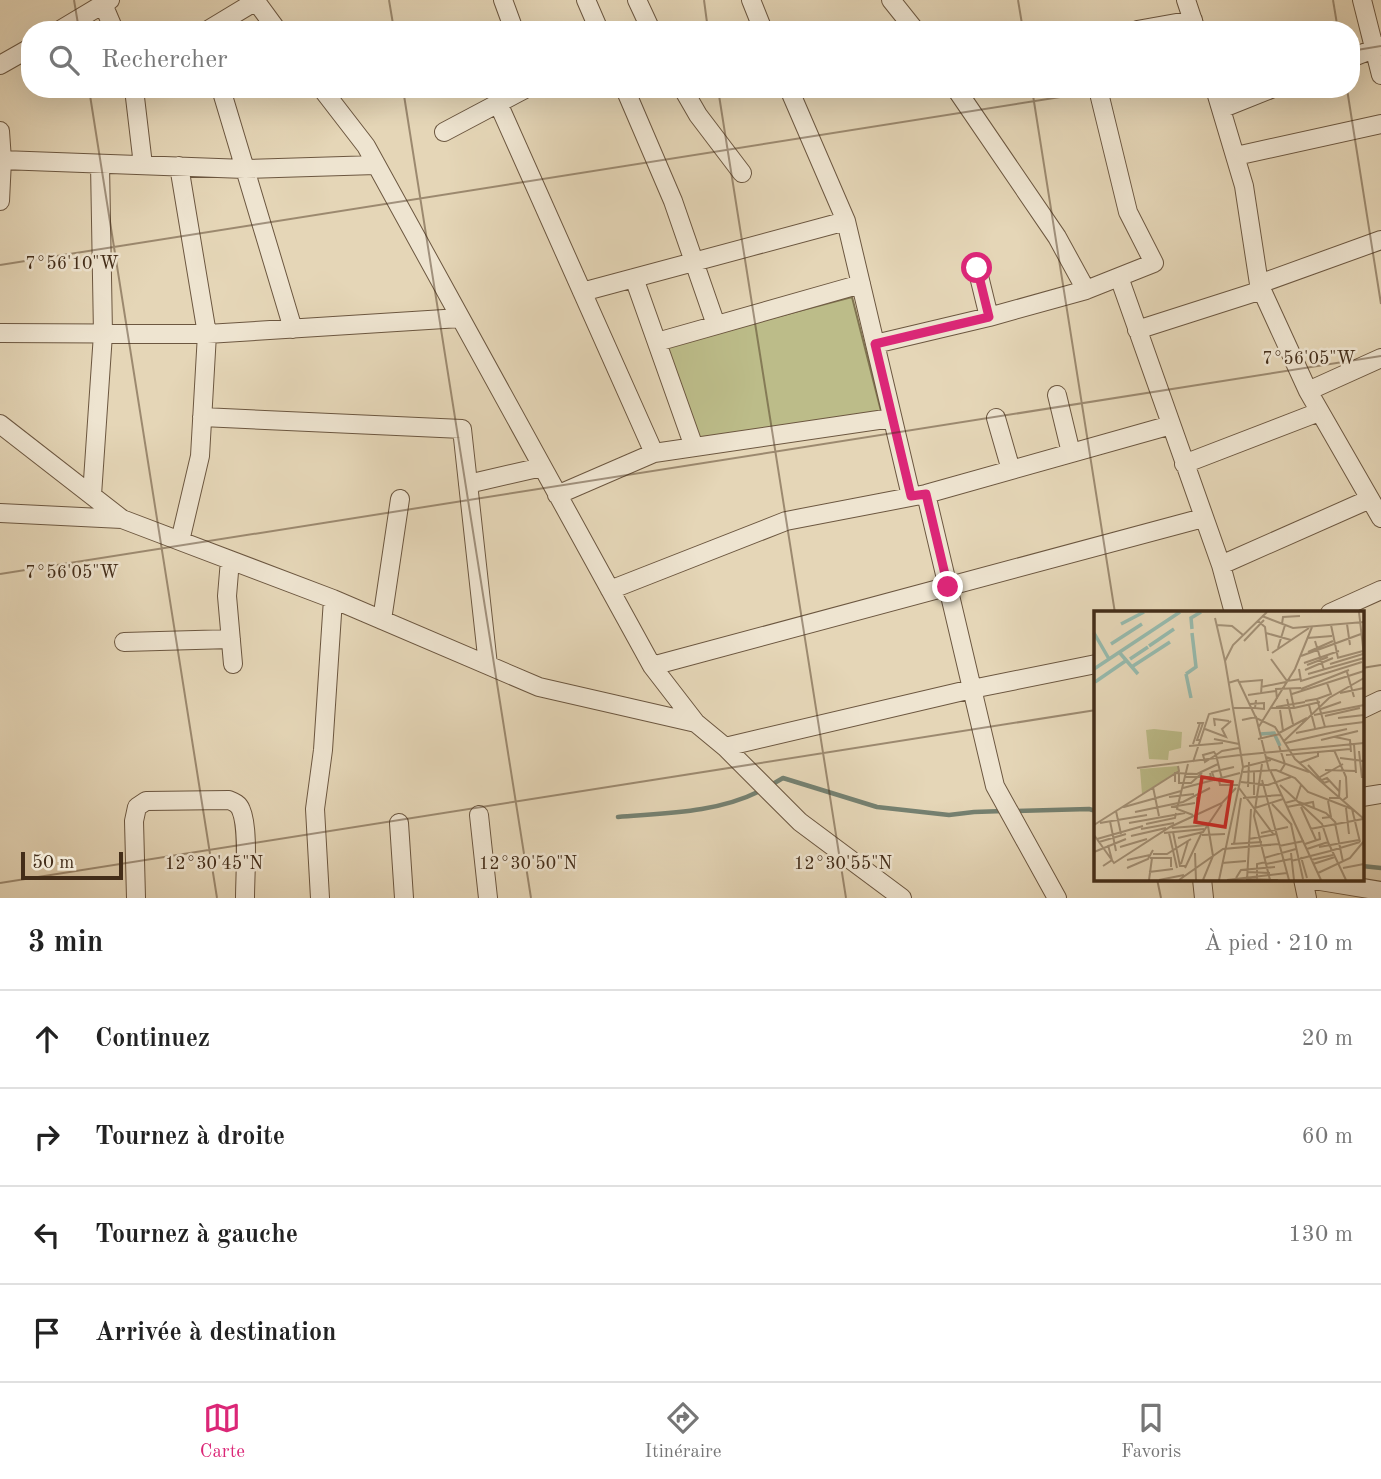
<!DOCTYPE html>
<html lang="fr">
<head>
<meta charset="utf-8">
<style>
  body { margin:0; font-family:"Old Standard TT",serif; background:#f6f6f6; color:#222 }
  .scale { position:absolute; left:21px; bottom:18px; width:102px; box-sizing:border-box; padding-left:7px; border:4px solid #432d19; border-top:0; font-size:19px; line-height:24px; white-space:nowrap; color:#432d19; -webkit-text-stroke:5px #eee4d0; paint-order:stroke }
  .stop { position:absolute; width:21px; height:21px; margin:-16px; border:5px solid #db2777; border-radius:50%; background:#fff }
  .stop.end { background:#db2777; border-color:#fff; box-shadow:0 2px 7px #0008 }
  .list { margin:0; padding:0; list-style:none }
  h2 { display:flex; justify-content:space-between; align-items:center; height:91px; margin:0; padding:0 28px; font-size:30px }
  h2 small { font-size:23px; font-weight:400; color:#767676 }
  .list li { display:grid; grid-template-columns:46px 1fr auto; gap:21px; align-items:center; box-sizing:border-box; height:98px; padding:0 28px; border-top:2px solid #e0e0e0 }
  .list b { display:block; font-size:26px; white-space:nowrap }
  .list em { font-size:23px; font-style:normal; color:#767676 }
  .icon { flex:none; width:38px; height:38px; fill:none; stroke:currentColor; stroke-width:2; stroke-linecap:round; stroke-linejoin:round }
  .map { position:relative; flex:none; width:1381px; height:898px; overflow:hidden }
  .search { position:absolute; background:#fff; box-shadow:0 7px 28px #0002; left:21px; right:21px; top:21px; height:77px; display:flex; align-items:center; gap:18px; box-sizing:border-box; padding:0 24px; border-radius:28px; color:#767676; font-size:26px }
  .sheet { height:483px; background:#fff }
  nav { display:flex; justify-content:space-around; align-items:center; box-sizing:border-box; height:98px; border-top:2px solid #e0e0e0; background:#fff; font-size:19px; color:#767676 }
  nav a { display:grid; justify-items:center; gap:4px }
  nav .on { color:#db2777 }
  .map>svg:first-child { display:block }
  .green { fill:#bcbc89; stroke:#807451; stroke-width:2 }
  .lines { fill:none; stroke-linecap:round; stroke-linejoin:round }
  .stream { stroke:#758171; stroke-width:4.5 }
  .minor-casing { stroke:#6c5740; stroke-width:20 }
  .minor { stroke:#eee4d0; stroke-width:18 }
  .route { stroke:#db2777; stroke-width:9 }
  .ticks { fill:none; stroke:#432d19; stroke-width:2; stroke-opacity:0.45 }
  .inset-river { fill:none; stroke:#96b9ac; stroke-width:3.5 }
  .inset-road { fill:none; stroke:#a49278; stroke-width:2 }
  .view { fill:#d62828; fill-opacity:0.15; stroke:#d62828; stroke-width:3.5 }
  .inset-edge { fill:none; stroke:#432d19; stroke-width:3.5 }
  .ticks-label { font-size:18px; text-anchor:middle; fill:#432d19; stroke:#eee4d0; stroke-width:5; stroke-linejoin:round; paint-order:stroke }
</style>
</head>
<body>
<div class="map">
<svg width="1381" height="898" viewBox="0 0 1381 898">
  <rect width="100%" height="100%" fill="#e5d6b7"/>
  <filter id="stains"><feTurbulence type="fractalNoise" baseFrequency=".00286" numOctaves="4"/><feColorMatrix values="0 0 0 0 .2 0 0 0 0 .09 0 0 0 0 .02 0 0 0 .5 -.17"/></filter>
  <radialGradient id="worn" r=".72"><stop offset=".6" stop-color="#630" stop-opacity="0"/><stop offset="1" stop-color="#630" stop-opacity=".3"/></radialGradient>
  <path class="green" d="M 852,297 L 881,411 L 696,443 L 663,347 Z"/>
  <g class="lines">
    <path class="stream" d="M 771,785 L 783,778 L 877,807 L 949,815 L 974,812 L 1004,811
      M 1013,811 L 1089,809 L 1096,811
      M 618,817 C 666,813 716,813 760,791
      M 1362,866 L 1381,868"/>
    <g class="minor-casing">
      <path id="minor" d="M 255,0 L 277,30
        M 503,0 L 514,30
        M 586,0 L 599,30
        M 637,0 L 651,30
        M 751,0 L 763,30
        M 891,0 L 915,30
        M 1186,0 L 1196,30
        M 1362,0 L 1381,75
        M 103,4 L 114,30
        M 60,30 L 110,0
        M 208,30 L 256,1
        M 1137,30 L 1193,20
        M 1351,58 L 1381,46
        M 0,65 L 30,48
        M 134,89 L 143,165
        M 221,89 L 293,329
        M 322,89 L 366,146 L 652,666 L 696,723 L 725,747 L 800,822 L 902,898
        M 625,89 L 673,201 L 716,325
        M 683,89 L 698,115 L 742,173
        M 789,89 L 846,221 L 911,496
        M 956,89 L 1057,237 L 1086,290
        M 1215,89 L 1244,186 L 1259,284 L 1308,391 L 1381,518
        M 498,103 L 654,453
        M 1221,109 L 1271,89
        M 0,131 L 2,160 L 0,201
        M 444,132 L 525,89
        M 1236,156 L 1381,124
        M 2,160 L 245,169 L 376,165
        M 179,166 L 207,334 L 200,456 L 180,541
        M 977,268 L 989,317
        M 1119,277 L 1221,565
        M 634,278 L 694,447
        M 1259,284 L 1381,240
        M 582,292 L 846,221
        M 1137,330 L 1262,290
        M 0,333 L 207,334 L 460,318
        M 657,342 L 861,284
        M 875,344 L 989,317 L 1086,290 L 1154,263 L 1128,212 L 1098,89
        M 1308,391 L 1381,358
        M 1057,395 L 1071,453
        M 202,417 L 462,429 L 488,665
        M 996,418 L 1011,470
        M 0,424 L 122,519 L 333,599 L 539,687 L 696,723
        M 1184,464 L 1319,412
        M 468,484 L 542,467
        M 926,494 L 995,786 L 1057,898
        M 92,495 L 103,334 L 100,164
        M 557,495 L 654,453 L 892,418
        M 0,513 L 122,519
        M 230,560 L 227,596 L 233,664
        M 610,590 L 786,521 L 926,494 L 1171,425
        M 1234,613 L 1221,565 L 1370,499
        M 1330,613 L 1381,590
        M 382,620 L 400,499
        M 124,642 L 231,639
        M 652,666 L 1203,518
        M 1362,709 L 1381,700
        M 725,747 L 972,689 L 1096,664
        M 1362,797 L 1381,794
        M 479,815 L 488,898
        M 399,823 L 404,898
        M 1202,879 L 1204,898
        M 1303,879 L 1307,898
        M 1308,879 L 1381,891
        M 136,898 L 134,821 L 137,807 L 146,801 L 229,800 C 234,802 239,804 241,810 C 249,828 245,876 245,898
        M 320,898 L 315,809 L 323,750 L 333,599"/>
    </g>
    <use href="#minor" class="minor"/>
  </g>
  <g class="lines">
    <path class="route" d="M 948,587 L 926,494 L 911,496 L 875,344 L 989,317 L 977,268"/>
  </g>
  <path class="ticks" d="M 74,0 L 79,30M 389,0 L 394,30M 704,0 L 708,30M 1018,0 L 1023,30M 1333,0 L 1338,30M 1351,51 L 1381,46M 89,89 L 217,898M 403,89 L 531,898M 718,89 L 846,898M 1032,89 L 1115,613M 1347,89 L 1381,304M 0,265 L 1111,89M 0,574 L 1381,356M 1362,668 L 1381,665M 1157,879 L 1161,898M 0,883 L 1096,710"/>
  <g transform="translate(1094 611)">
    <rect width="270" height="270" fill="#e5d6b7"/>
    <path d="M 60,118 L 88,121 L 87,137 L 75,140 L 74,149 L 55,148 L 52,119 ZM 84,155 L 85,160 L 48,183 L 46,158 Z" fill="#bcbc89"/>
    <path class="inset-river" d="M 27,13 L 50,1M 98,18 L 97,7 L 107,1M 0,22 L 15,48M 17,33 L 48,13M 55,35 L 80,18M 25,41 L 44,63M 36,48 L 54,36M 39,55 L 76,31M 0,58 L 86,1M 92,63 L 102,56 L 98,22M 92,63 L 97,87M 1,71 L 33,49M 166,123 L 180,122 L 186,135"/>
    <path class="inset-road" d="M 265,1 L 270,45M 168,5 L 199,17 L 270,11M 121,7 L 131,50M 164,10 L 171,16 L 174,40M 188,13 L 189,6 L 206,5M 253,13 L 256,34M 123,14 L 138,15 L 149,24M 237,14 L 244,47M 172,22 L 197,29M 213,27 L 238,25M 150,30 L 170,9M 221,30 L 230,59M 184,37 L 191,14M 214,41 L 239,30M 178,42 L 215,17M 207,45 L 267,23M 243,47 L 269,40M 177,48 L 193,70 L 207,68M 210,52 L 245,40M 236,53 L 269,43M 213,54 L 234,46M 205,58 L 207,70 L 268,51M 211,59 L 239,47M 253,61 L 260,86M 214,63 L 270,47M 145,71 L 168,69 L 167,83M 134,72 L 144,69 L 162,107 L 181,116 L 201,148 L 270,208M 167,76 L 192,71M 207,78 L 255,59M 246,82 L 270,77M 198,83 L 270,60M 154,84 L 182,80M 183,88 L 182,78 L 207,77M 193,88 L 199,113M 223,88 L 237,83 L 233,72M 211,90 L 223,88 L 231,116 L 270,111M 156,93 L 170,92 L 170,98 L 161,97M 215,94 L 221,117M 182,96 L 211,91M 139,97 L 161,97 L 162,89M 176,97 L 200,97 L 196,78M 200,97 L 226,91M 227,98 L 247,91M 186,99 L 189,120M 220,104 L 270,94M 231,105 L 266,97M 244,107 L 270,104M 148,109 L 162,106 L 175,159M 103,112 L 109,112 L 103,129 L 107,129M 121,115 L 120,108 L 135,110M 164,117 L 201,58 L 218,16M 111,118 L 132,126 L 128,118 L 137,110M 185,122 L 213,107M 202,122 L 231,116M 241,126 L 256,129 L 257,141M 120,128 L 145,133M 164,128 L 186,123M 227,129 L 264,120M 189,131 L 235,87 L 270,67M 192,132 L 253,118M 99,133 L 106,112M 260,133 L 262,162M 95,135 L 129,132M 185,135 L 191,153 L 186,161M 240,139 L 252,166 L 253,186 L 248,190M 265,140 L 268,167M 147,144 L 270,132M 192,144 L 256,138M 172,146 L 215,161M 246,147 L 270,150M 99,151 L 115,103 L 136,98M 205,152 L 224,145 L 224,140M 94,153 L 83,198 L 99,204M 168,153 L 160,205 L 176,269M 214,154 L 230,172 L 235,170M 149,156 L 177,149M 43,157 L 146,144M 176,159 L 227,269M 231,159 L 262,160M 149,161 L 182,159 L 201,167 L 214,181 L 258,198M 160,161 L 160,184M 85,162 L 85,172 L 97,172 L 108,162M 91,166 L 117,166 L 116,162M 226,166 L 249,153M 128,168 L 122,144 L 120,141 L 109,144 L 111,151 L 122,144 L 128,140 L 145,137M 125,169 L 126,174 L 144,174M 168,169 L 195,269M 228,169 L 233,167 L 245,180M 121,170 L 118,161 L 140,156M 81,171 L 81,162 L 103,163 L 124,153M 147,171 L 174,174 L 197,166M 186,174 L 228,213 L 234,231M 59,176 L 65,205M 154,176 L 155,151M 89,177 L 146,162M 145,177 L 180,224M 75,186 L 100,183M 103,186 L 103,212M 149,187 L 187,184M 235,187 L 245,187 L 246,169M 205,191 L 232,202 L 242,212M 191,192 L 202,189 L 207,174M 178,193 L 198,214M 30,196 L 87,180M 77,196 L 101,192M 193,196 L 219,191 L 220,197M 207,196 L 222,229M 161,197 L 189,188M 252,197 L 255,223M 258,198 L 266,231M 22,200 L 27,223M 41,201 L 89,191 L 116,177M 228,207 L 237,206 L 234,190M 16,210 L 22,240M 6,212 L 53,204M 35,212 L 91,202M 241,212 L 249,251M 52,213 L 81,207 L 82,202M 197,213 L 209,268M 0,214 L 85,160 L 84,155M 78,217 L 114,214M 47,218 L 80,212M 216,218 L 269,208M 79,221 L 86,255 L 92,255M 70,222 L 110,218M 75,222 L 83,257M 167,222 L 194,216M 0,224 L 20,252 L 76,216 L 128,192 L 142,177M 108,224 L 131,223M 37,225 L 72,217M 84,227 L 109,221 L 128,193M 3,228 L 49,215M 155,228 L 182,223M 5,231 L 32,223M 137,233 L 168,231M 140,233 L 147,187M 211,233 L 226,228 L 225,221M 185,235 L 210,230M 26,236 L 53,228M 225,236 L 265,229M 213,238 L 234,231 L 252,269M 236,240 L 266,231M 0,241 L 32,228M 101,242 L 102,269M 197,242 L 200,269M 59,243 L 73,243 L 97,228M 207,246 L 213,267M 56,247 L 77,247 L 77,256M 170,247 L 202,238M 33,249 L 56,244M 217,249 L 239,244M 197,250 L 236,240M 128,252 L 152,250M 87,253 L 94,230M 172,253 L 197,248M 219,253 L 241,246M 9,255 L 18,249 L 14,234M 33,257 L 54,248 L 59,239M 91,257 L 108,221M 249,257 L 270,253M 55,261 L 79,258M 153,261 L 176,262M 224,262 L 256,247 L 270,230M 142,267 L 147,259 L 181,256M 152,268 L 184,269M 163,268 L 163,253 L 172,251M 55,269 L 58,247M 65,269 L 90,264M 85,269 L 129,238 L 185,233M 109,269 L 119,245 L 114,215M 125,269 L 149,156 L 131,50 L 139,34 L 173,1M 133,269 L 193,262M 153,269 L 157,198"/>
    <path class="view" d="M 108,166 L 138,171 L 131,216 L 101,211 Z"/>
    <rect width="270" height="270" class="inset-edge"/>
  </g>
  <g class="ticks-label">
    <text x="72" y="269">7°56'10"W</text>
    <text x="1309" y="364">7°56'05"W</text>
    <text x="72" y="578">7°56'05"W</text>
    <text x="214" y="869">12°30'45"N</text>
    <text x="528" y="869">12°30'50"N</text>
    <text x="843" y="869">12°30'55"N</text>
  </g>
  <rect width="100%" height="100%" filter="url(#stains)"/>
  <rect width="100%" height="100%" fill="url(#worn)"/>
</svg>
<div class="scale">50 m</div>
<div class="stop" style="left:977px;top:268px"></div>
<div class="stop end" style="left:948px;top:587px"></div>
<div class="search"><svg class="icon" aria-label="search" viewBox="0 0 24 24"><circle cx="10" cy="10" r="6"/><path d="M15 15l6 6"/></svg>Rechercher</div>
</div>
<section class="sheet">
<h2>3 min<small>À pied · 210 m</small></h2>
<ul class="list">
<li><svg class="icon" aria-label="ahead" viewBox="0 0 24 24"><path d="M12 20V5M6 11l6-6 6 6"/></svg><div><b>Continuez</b></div><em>20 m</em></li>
<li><svg class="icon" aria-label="right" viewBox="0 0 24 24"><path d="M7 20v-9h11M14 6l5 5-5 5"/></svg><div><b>Tournez à droite</b></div><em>60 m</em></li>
<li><svg class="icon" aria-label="left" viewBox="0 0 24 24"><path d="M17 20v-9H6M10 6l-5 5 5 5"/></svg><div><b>Tournez à gauche</b></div><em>130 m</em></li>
<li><svg class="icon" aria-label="arrive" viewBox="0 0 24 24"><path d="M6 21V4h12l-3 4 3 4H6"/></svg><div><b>Arrivée à destination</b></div></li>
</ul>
</section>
<nav>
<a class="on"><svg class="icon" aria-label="map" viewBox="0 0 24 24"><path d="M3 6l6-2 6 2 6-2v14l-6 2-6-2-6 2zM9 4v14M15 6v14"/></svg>Carte</a>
<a><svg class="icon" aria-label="directions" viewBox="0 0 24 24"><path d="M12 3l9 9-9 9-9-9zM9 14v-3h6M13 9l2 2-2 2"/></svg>Itinéraire</a>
<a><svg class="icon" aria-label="saved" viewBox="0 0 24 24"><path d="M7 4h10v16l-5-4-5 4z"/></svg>Favoris</a>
</nav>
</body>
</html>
